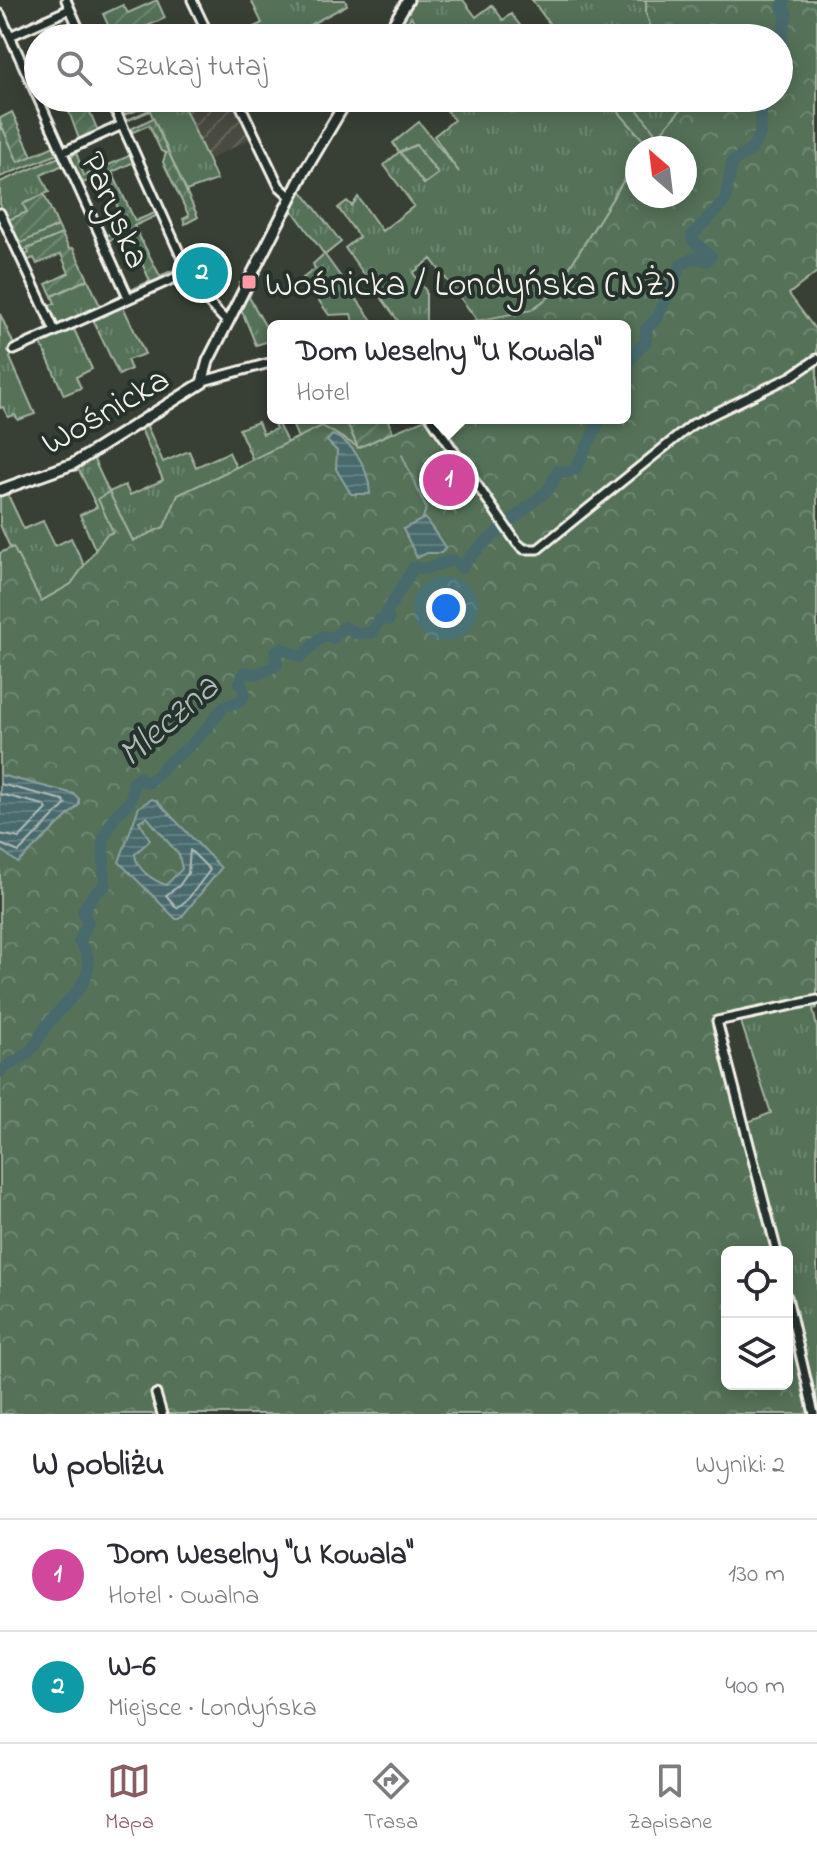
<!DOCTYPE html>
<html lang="pl">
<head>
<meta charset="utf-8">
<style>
  body { margin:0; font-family:"Indie Flower",sans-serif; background:#f7f7f7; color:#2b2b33 }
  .controls { position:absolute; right:24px; bottom:24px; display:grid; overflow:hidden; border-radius:12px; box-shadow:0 4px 20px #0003 }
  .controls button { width:72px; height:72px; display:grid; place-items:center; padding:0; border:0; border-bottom:2px solid #e1e1e2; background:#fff; color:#2b2b33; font:40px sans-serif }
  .compass { position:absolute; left:625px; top:136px; width:72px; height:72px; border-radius:50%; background:#fff; box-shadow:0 4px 20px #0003; rotate:332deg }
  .you { position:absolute; left:446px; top:608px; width:28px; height:28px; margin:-20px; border:6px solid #fff; border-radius:50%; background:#1a73e8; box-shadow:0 0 0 12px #1a73e833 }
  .badge { display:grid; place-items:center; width:52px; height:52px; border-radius:50%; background:#8a5d65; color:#fff; font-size:26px; font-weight:700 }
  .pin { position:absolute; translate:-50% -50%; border:4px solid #fff; box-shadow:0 2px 8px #0006 }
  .popup { position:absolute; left:267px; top:320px; width:364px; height:104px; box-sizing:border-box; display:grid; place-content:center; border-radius:12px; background:#fff; filter:drop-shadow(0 2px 6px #0005); font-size:26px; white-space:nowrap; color:#7c7c81 }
  .popup b { font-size:30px; color:#2b2b33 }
  .popup::after { content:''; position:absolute; left:50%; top:100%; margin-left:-16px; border:16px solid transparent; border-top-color:#fff }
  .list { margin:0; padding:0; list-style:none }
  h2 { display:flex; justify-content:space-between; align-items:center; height:104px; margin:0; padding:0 32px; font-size:34px }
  h2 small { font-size:26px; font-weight:400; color:#7c7c81 }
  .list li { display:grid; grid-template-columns:52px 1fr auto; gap:24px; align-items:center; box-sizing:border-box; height:112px; padding:0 32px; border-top:2px solid #e1e1e2 }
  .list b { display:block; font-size:30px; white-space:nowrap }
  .list p { margin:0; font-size:26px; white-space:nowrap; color:#7c7c81 }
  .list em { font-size:26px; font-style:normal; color:#7c7c81 }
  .icon { flex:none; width:44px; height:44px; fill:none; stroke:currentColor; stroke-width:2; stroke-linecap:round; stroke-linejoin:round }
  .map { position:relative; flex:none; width:817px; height:1414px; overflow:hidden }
  .search { position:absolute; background:#fff; box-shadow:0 4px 20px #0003; left:24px; right:24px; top:24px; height:88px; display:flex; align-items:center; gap:20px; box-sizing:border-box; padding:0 28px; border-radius:44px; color:#7c7c81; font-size:30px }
  .sheet { height:328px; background:#fff }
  nav { display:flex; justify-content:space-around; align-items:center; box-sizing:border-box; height:112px; border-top:2px solid #e1e1e2; background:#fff; font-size:22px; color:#7c7c81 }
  nav a { display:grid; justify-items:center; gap:4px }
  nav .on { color:#8a5d65 }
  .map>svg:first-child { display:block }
  .industrial { fill:url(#industrial-furrows) }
  .grass { fill:url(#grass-tufts); stroke:#a4b2a0; stroke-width:2; fill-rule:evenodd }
  .forest { fill:url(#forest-firs); stroke:#a4b2a0; stroke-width:2 }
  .park { fill:url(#park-crowns); stroke:#a4b2a0; stroke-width:2 }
  .garden { fill:url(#garden-furrows); stroke:#a4b2a0; stroke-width:2 }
  .water { fill:url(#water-rules); stroke:#8da19e; stroke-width:2; fill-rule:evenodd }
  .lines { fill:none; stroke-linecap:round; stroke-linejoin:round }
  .shore { stroke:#afbbb7; stroke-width:2 }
  .stream { stroke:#8da19e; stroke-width:2 }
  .river { stroke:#486b6d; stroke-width:12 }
  .minor-casing { stroke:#f4f1e8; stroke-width:13 }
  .tertiary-casing { stroke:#f4f1e8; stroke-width:15 }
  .minor { stroke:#26332d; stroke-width:7 }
  .tertiary { stroke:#26332d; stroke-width:9 }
  .poi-dot { fill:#ff9aa2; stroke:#26332d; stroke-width:3 }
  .labels { text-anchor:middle; stroke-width:8; stroke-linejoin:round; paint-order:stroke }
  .street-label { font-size:36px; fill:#f4f1e8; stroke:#26332d }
  .poi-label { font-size:36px; fill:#f4f1e8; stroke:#26332d; text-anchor:start }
  .water-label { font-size:38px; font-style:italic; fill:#afbbb7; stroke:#26332d }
</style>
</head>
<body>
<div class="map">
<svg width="817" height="1414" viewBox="0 0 817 1414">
  <defs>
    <pattern id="industrial-furrows" width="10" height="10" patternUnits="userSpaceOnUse" patternTransform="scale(2)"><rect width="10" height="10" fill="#484c3f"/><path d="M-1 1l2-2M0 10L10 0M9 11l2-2" fill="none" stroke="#63665b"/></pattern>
    <pattern id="grass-tufts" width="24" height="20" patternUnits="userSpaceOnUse" patternTransform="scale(2)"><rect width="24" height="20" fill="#557259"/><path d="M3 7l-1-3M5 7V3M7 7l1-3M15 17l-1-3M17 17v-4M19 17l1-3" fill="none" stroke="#6e8771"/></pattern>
    <pattern id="forest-firs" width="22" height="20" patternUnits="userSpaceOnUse" patternTransform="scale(2)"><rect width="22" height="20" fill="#557259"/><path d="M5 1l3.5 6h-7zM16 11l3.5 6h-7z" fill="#6e8771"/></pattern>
    <pattern id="park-crowns" width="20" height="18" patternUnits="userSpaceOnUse" patternTransform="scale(2)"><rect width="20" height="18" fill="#557259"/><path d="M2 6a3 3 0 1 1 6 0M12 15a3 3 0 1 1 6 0" fill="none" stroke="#6e8771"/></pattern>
    <pattern id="garden-furrows" width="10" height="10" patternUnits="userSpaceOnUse" patternTransform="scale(2)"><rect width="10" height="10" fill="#557259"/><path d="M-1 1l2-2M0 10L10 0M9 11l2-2" fill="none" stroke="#6e8771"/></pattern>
    <pattern id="water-rules" width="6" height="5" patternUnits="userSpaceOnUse" patternTransform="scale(2)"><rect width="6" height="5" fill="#486b6d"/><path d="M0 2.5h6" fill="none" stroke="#638182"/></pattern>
  </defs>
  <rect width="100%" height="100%" fill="#384036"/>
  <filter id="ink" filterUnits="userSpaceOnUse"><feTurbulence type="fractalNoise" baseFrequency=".0125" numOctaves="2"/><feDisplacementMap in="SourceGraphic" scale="16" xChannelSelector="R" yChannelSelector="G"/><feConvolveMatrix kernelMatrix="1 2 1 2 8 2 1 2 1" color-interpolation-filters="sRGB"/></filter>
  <g filter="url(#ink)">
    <path class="industrial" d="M 208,98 L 231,98 L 250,139 L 208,160 L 184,109 Z"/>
    <path class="grass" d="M 251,0 L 345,0 L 347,5 L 304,28 L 310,38 L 250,38 L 246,31 L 262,23 Z
      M 414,0 L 463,0 L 476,17 L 492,5 L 503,20 L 511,14 L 530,38 L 427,38 L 411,17 L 402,30 L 398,27 Z
      M 532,0 L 696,0 L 778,38 L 560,38 Z
      M 160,98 L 180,98 L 217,180 L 186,191 L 150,111 L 124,122 L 163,103 L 170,102 L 181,110 L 169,99 L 121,116 Z
      M 449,98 L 759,98 L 625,326 L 536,311 L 553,294 L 532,310 L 459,325 L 477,320 L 431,259 L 413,273 L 426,291 L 426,325 L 402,326 L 345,248 L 359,237 L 338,208 L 347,201 L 352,206 L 358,197 L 382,231 L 414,206 L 384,165 L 399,152 L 393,143 L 419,122 L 459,172 L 434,136 L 454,120 L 442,104 ZM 416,145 L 438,173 L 424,184 L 400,152 ZM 637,148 L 685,148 L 685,196 L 637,196 Z
      M 0,122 L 18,162 L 54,146 L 58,154 L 0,177 Z
      M 59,157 L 63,165 L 41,175 L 49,192 L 24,203 L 27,212 L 19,243 L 58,226 L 62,234 L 20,252 L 0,204 L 0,182 Z
      M 301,190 L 341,242 L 325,255 L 376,326 L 354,326 L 351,314 L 329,315 L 303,278 L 315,269 L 313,264 L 324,254 L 293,211 L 286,220 Z
      M 265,262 L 249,297 L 273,340 L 256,345 L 242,311 L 238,315 Z
      M 88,279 L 100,306 L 120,297 L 121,289 L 123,297 L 56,326 L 45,308 L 55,303 L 52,296 Z
      M 121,302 L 145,354 L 127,360 L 131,369 L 119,375 L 92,318 Z
      M 0,314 L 15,347 L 10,358 L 35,414 L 18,420 L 15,415 L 8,417 L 3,407 L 0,408 Z
      M 73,327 L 92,369 L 76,377 L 81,388 L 64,395 L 40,341 Z
      M 303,418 L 345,418 L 412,564 L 0,849 L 15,558 L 0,525 L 0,496 L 11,493 L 8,495 L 24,529 L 43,521 L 55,546 L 71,538 L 85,567 L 100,560 L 80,515 L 97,507 L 79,470 L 73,471 L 100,454 L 94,460 L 109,492 L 125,485 L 130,495 L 163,480 L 141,429 L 147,426 L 163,462 L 189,451 L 196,467 L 229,452 L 256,510 L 271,501 L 239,429 L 258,422 L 263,434 L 276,429 L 273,421 L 276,420 L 289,446 L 299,440 L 292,424 Z
      M 817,1002 L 817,1008 L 813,1009 L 817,1028 L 817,1414 L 787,1284 L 787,1252 L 780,1252 L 748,1122 L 771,1113 L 740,1019 Z"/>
    <path class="forest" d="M 629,99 L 661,140 L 650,148 L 616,109 Z
      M 416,145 L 438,174 L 424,184 L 400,152 Z"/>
    <path class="park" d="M 646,0 L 817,0 L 817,272 L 789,294 L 817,332 L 817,996 L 717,1018 L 780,1252 L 727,1252 L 727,1384 L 787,1384 L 787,1284 L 817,1414 L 0,1414 L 0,553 L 13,547 L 41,601 L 71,584 L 106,535 L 113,532 L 98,499 L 109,492 L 133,541 L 164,527 L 178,495 L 322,426 L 358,447 L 428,418 L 625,418 L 625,326 L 451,326 L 531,310 L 553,294 L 637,159 L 637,196 L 685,196 L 685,148 L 647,148 L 684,106 L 683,98 L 779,98 L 779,38 L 655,38 L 646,14 Z"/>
    <path class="garden" d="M 157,0 L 165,18 L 136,31 L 138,38 L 114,38 L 103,14 L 123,5 L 128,13 Z
      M 64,98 L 84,98 L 98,131 L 79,139 Z
      M 12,112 L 32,156 L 18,162 L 0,122 L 0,118 Z
      M 153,118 L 198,217 L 185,224 L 183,219 L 189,216 L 163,162 L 166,153 L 161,151 L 149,125 L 133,132 L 131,129 Z
      M 76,152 L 84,176 L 131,155 L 134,162 L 112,172 L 135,221 L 157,212 L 158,215 L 134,226 L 160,276 L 180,267 L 180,272 L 131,290 L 150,281 L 128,232 L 108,241 L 105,236 L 126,226 L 104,176 L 82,183 L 71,158 Z
      M 44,194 L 58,226 L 19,244 L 8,220 L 27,212 L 23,204 Z
      M 62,234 L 69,249 L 73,248 L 88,279 L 52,296 L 46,284 L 69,273 L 61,254 L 37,264 L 34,258 L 26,261 L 24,256 L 29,253 L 27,249 Z
      M 345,418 L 387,418 L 393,432 L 358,448 Z"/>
    <path class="water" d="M 332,435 C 354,442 369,469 370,494 L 351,494 L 336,469 L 337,451 L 327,441 Z
      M 425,518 L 445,547 L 441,553 L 427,553 L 417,558 L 403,529 Z
      M 0,775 L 74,794 L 79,799 L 79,805 L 18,863 L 0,849 Z
      M 152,799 L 157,801 L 221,868 L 180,919 L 176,919 L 119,862 L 139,807 ZM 147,817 L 179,855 L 182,869 L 166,885 C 152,880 136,869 135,854 L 150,840 L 139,821 Z"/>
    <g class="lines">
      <path class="shore" d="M 0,784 L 63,800 L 66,804 L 19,852 L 0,844
        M 0,794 L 44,805 L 47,809 L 19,838 L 0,834
        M 190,850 L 210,870 L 188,899 L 177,908 L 166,895 L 179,886 L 188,873 Z"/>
      <path class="stream" d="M 402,455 L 426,508 L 423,518"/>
      <path class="river" d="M 779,51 L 787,13 L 782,7 L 785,0
        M 779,67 L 779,74
        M 625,365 L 646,341 L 646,329 L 658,317 L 681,265 L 694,258 L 707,261 L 711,256 L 692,240 L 692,235 L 725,201 L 732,162 L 751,150 L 760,134 L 762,98
        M 0,1072 C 8,1064 16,1062 25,1055 C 35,1049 40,1034 47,1025 C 64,1002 108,973 79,942 L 88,923 L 83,911 L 94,894 L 105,886 L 103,841 L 114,817 L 131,800 L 134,781 L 139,777 L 147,783 C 158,777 162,768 170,761 C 192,747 208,728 224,706 L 240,702 L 245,693 L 240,682 L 244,672 L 258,674 L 277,665 L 275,652 L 281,648 L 301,657 L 323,636 L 333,638 L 345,627 L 355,633 L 372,633 L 379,620 L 389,620 L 386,613 L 414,567 L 424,569 L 453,560 L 462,568 C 465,559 476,552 482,545 L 549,489 L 558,471 L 567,473 L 576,468 L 601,418"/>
      <g class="minor-casing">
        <path id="minor" d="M 66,0 L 83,38
          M 192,0 L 210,38
          M 0,14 L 38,98
          M 10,36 L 70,9
          M 38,98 L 128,297
          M 110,98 L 188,272 L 202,296 L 228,323
          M 237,98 L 279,186 L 291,197
          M 63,152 L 122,125
          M 0,213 L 54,329
          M 14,350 L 188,272
          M 203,381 L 273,362
          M 431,418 L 517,543 L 524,549 L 538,549 L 693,424 L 792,376 L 817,359
          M 777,1252 L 717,1021 L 817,1000
          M 787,1297 L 814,1414
          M 156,1394 L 162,1414"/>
      </g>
      <g class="tertiary-casing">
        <path id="tertiary" d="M 385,38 L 408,0
          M 0,490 L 73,464 L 202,383 L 208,361 L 303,174 L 348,98"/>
      </g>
      <use href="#minor" class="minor"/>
      <use href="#tertiary" class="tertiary"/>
    </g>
  </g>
  <rect class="poi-dot" x="241" y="274" width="16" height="16" rx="4"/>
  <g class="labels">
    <g class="street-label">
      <text transform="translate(117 209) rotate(66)" y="13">Paryska</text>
      <text transform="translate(104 409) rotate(-30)" y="13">Wośnicka</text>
    </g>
    <g class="poi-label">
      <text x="265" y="295">Wośnicka / Londyńska (NŻ)</text>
    </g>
    <g class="water-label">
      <text transform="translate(167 719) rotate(-41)" y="13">Mleczna</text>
    </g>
  </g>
</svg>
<div class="controls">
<button><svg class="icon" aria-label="locate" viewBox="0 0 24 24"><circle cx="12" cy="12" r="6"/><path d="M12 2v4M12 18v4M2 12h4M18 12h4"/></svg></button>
<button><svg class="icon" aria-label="layers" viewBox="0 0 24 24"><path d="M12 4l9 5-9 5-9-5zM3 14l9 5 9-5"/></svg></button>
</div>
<svg class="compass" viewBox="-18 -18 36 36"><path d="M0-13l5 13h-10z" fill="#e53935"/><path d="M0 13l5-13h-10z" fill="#7c7c81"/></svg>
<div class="you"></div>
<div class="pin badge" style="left:449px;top:480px;background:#d1479c">1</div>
<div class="popup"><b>Dom Weselny &quot;U Kowala&quot;</b>Hotel</div>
<div class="pin badge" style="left:202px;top:273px;background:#0f9aa8">2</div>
<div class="search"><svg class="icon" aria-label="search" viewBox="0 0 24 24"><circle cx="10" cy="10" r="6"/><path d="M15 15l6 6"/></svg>Szukaj tutaj</div>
</div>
<section class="sheet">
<h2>W pobliżu<small>Wyniki: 2</small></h2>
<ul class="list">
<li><span class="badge" style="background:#d1479c">1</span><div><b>Dom Weselny &quot;U Kowala&quot;</b><p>Hotel · Owalna</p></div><em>130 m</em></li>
<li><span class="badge" style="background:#0f9aa8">2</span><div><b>W-6</b><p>Miejsce · Londyńska</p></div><em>400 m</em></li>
</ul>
</section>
<nav>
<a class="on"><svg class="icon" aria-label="map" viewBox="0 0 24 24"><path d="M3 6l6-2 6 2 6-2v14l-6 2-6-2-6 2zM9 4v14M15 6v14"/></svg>Mapa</a>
<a><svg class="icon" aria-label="directions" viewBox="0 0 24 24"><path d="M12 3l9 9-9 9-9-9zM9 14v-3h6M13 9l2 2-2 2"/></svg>Trasa</a>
<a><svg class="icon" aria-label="saved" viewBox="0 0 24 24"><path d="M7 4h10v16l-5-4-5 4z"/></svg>Zapisane</a>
</nav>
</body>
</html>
